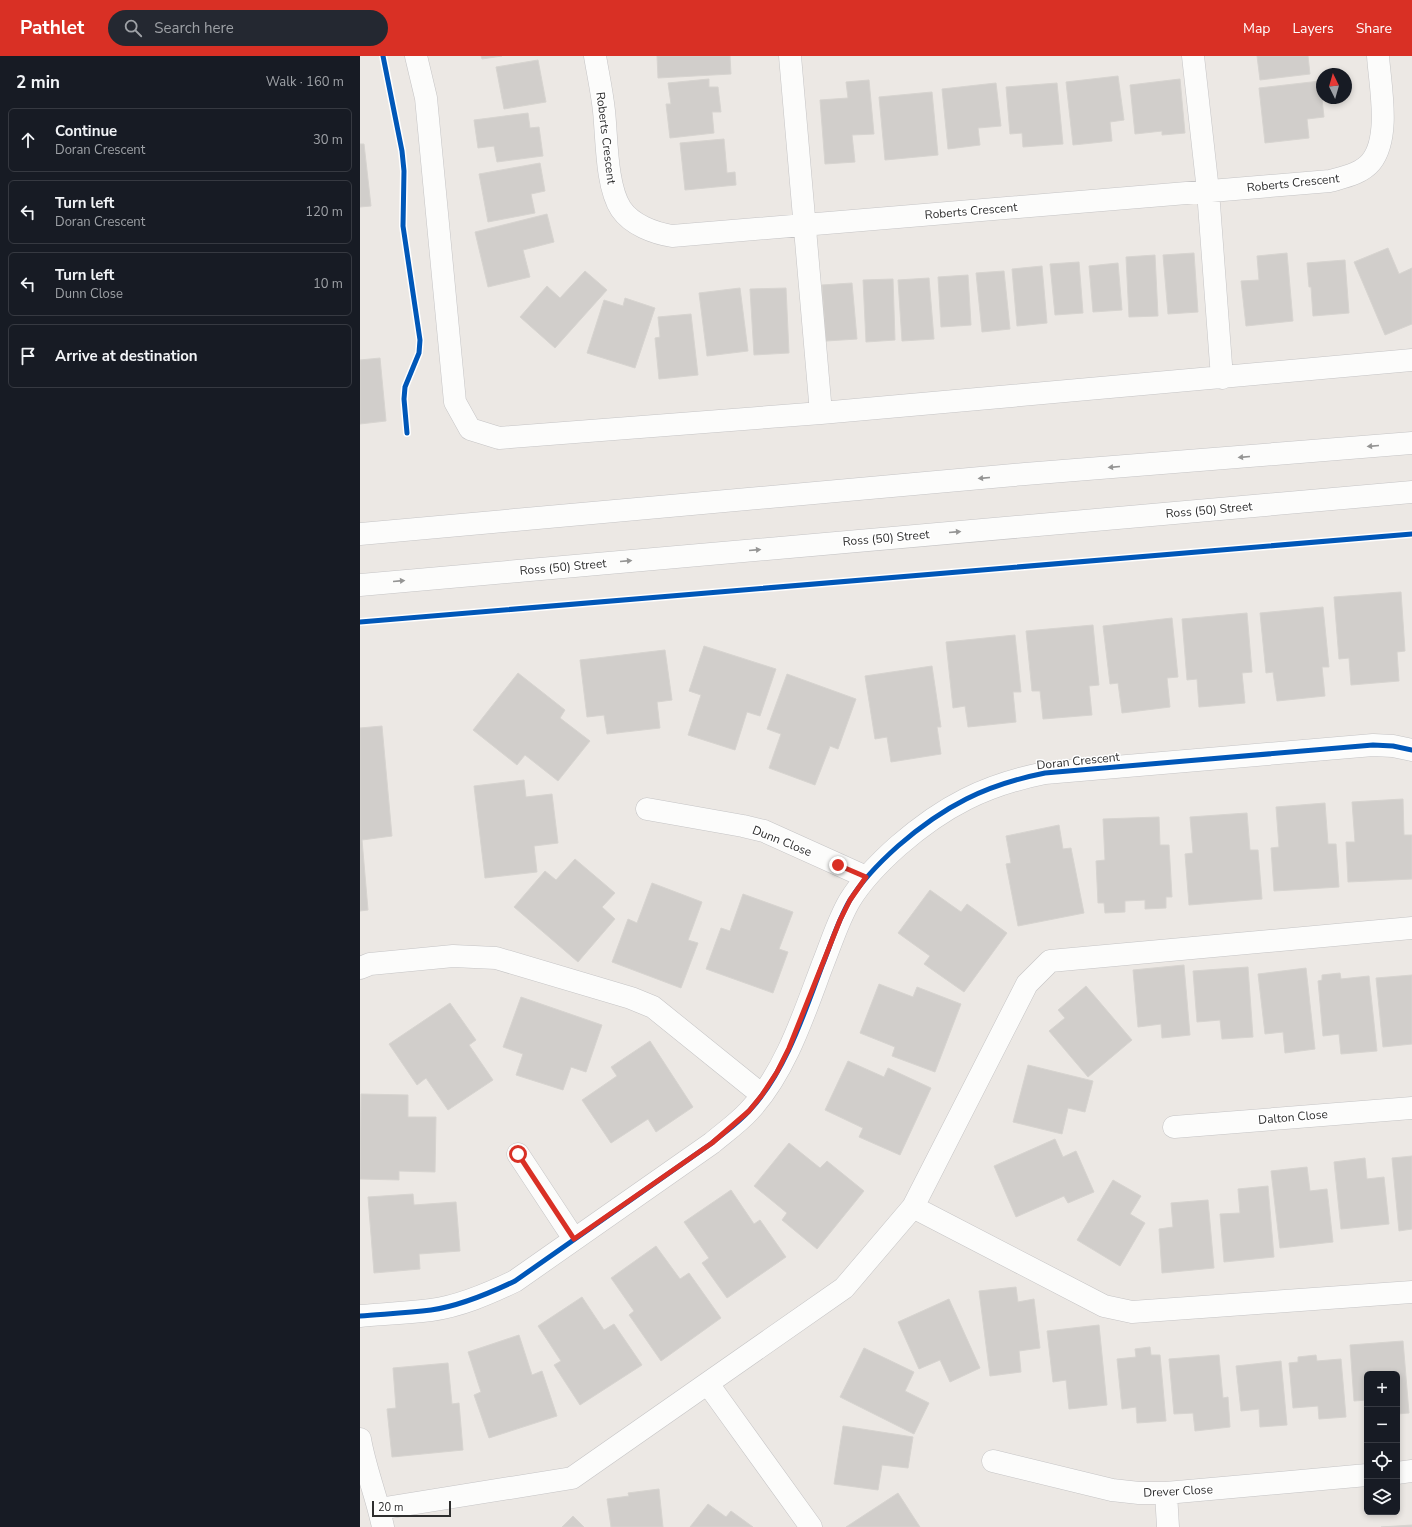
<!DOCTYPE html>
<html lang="en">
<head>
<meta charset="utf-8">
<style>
  body { margin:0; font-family:"Nunito Sans",sans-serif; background:#242831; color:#f1f3f6 }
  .controls { position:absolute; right:12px; bottom:12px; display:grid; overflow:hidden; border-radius:6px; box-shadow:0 2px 6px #0003 }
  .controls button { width:36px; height:36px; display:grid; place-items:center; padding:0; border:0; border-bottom:1px solid #363941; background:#171b24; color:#f1f3f6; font:20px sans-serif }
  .compass { position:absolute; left:956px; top:12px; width:36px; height:36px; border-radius:50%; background:#171b24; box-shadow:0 2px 6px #0003; rotate:355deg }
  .scale { position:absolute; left:12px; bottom:10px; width:79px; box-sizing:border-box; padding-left:4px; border:2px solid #2e2e2e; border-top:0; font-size:11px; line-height:14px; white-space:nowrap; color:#2e2e2e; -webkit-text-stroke:3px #fff; paint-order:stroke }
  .stop { position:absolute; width:12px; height:12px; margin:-9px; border:3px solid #d93025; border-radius:50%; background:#fff }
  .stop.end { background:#d93025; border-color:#fff; box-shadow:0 1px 4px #0008 }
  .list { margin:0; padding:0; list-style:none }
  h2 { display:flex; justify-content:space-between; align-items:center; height:52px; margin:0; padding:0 16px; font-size:17px }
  h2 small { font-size:13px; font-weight:400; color:#9ea1a6 }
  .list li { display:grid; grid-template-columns:26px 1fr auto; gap:12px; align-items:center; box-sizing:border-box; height:64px; margin:0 8px 8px; padding:0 8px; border:1px solid #363941; border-radius:6px }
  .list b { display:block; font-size:15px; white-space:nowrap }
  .list p { margin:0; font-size:13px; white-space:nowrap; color:#9ea1a6 }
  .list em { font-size:13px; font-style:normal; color:#9ea1a6 }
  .icon { flex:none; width:22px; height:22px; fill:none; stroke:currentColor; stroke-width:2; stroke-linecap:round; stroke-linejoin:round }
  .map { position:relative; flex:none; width:1052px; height:1471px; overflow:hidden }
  header { display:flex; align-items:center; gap:24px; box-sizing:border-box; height:56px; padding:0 20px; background:#d93025; color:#fff }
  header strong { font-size:19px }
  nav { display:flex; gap:22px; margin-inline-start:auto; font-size:14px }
  .search { width:280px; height:36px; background:#242831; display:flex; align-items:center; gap:10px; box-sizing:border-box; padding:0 14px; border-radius:22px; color:#9ea1a6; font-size:15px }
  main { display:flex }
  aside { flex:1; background:#171b24 }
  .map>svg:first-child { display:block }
  .building { fill:#d1cecb; stroke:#d7d4d0 }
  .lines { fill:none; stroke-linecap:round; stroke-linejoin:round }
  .minor-casing { stroke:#c5c4c5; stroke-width:23 }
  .minor { stroke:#fcfcfb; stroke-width:22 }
  .cycleway-casing { stroke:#fff; stroke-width:8 }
  .cycleway { stroke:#0057b8; stroke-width:5 }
  .oneway { fill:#959594 }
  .route { stroke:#d93025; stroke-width:5 }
  .labels { text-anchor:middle; stroke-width:3; stroke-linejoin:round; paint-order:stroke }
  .street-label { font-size:12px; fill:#2e2e2e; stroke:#fff }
</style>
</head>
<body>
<header>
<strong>Pathlet</strong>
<div class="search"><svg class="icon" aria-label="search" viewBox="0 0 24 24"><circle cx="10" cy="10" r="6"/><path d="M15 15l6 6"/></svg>Search here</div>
<nav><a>Map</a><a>Layers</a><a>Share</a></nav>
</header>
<main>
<aside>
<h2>2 min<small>Walk · 160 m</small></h2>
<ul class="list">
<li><svg class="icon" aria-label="ahead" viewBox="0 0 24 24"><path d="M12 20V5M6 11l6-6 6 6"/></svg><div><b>Continue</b><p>Doran Crescent</p></div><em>30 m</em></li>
<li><svg class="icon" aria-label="left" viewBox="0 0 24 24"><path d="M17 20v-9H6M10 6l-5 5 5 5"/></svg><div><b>Turn left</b><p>Doran Crescent</p></div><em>120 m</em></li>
<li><svg class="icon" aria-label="left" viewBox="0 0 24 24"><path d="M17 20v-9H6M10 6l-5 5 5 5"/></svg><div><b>Turn left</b><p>Dunn Close</p></div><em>10 m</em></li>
<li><svg class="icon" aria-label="arrive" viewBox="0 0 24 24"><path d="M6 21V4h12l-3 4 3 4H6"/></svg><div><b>Arrive at destination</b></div></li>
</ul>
</aside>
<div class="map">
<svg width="1052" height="1471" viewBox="0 0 1052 1471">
  <rect width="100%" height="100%" fill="#ece8e4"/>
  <path class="building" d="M 121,0 L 142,0 L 122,3 Z
    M 297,0 L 370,0 L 371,18 L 298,22 Z
    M 897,0 L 948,0 L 950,18 L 900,24 Z
    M 178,4 L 186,46 L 144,53 L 136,11 Z
    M 758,20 L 764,64 L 750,66 L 752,85 L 713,89 L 706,26 Z
    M 349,23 L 349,31 L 358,31 L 361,56 L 352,56 L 354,77 L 310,82 L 306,48 L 311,48 L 308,27 Z
    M 820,23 L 825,77 L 802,79 L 802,75 L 775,78 L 770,29 Z
    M 509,24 L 514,78 L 492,79 L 495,106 L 465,108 L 460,44 L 488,42 L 486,26 Z
    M 960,25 L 964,61 L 947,63 L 949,82 L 905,87 L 899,32 Z
    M 636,27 L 641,70 L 618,72 L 620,89 L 588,93 L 582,33 Z
    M 697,27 L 703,88 L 663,91 L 662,77 L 650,78 L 646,31 Z
    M 572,36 L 578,99 L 525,104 L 519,41 Z
    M 168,57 L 170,72 L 179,71 L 183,100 L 137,106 L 134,90 L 118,92 L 114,64 Z
    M 364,83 L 367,117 L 375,116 L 376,129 L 325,134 L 320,87 Z
    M 0,88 L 4,88 L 11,150 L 0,151 Z
    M 180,107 L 185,135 L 171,138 L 175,157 L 128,166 L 119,118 Z
    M 187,158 L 194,186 L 163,194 L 170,221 L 128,231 L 115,176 Z
    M 1028,192 L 1039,218 L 1052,212 L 1052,268 L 1025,279 L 994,206 Z
    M 834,197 L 838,256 L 808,258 L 803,199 Z
    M 927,197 L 933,265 L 886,270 L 881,225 L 899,224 L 897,200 Z
    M 795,199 L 798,260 L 769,261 L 766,201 Z
    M 985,204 L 989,257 L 953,260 L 951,231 L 949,231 L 947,207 Z
    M 719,206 L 723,257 L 695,259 L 690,208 Z
    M 758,207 L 762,254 L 733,256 L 729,210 Z
    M 682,210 L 687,267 L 657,270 L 652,213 Z
    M 225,215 L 247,234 L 195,292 L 160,261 L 187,230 L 200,242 Z
    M 644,215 L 650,273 L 622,276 L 616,217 Z
    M 608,219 L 611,269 L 581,271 L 578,221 Z
    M 569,222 L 574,283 L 542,285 L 538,224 Z
    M 533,223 L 535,284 L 506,286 L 503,224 Z
    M 492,227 L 497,283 L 466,285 L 462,229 Z
    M 380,232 L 388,295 L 347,300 L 339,237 Z
    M 426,232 L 429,297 L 394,299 L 390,233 Z
    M 265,242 L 295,252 L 275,312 L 227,297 L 244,244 L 263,250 Z
    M 331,258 L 338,319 L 299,323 L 295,282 L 300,281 L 298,261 Z
    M 20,302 L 26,365 L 0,368 L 0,304 Z
    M 1041,536 L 1045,595 L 1037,596 L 1039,625 L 991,629 L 989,602 L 979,603 L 974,541 Z
    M 963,551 L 969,611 L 962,611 L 965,640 L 917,645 L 913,616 L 906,617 L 900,557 Z
    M 887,557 L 892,616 L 882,617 L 885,647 L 839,651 L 837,623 L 827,624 L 822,563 Z
    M 812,562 L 818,621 L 807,622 L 810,651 L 762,657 L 758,627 L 750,628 L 743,570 Z
    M 733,569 L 739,629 L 729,630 L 732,659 L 683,663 L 680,635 L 672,635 L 666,575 Z
    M 655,579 L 661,636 L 653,636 L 656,666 L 608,671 L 605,650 L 593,652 L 586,586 Z
    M 344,590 L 416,613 L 400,660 L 387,656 L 375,694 L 328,679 L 341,639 L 329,635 Z
    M 305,594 L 312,644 L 297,646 L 300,672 L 247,678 L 244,659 L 227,661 L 220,604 Z
    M 572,610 L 581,671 L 577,671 L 581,698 L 531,706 L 527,681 L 515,683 L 505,620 Z
    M 158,617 L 205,654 L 200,662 L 230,685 L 198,725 L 165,699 L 157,709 L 113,674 Z
    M 427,618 L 496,643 L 478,693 L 470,690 L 455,729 L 409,712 L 421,678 L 407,673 Z
    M 22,670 L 32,780 L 2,784 L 8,854 L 0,855 L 0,672 Z
    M 164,724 L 166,741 L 192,738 L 198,787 L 174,790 L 177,816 L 125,822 L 114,730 Z
    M 1043,743 L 1044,779 L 1052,779 L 1052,823 L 988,826 L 986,786 L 995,786 L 992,746 Z
    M 965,747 L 968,788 L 976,788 L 979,831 L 914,835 L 911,792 L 919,791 L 916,751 Z
    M 887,757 L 890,794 L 898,794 L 902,843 L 829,849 L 825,798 L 833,797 L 830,761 Z
    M 799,761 L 800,789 L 809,789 L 812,841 L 806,841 L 806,852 L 785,853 L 785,844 L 765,845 L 765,856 L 745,857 L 744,847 L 738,847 L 736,805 L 745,804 L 743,763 Z
    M 699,769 L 703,793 L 711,792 L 724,857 L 658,870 L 646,808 L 651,807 L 646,780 Z
    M 215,803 L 255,837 L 242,851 L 255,863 L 218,906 L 154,851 L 185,815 L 196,824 Z
    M 292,827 L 342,846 L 328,884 L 338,887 L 321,932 L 252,906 L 268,863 L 277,867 Z
    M 570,834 L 601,856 L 607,848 L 647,877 L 604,936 L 564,908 L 570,900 L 538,877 Z
    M 383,838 L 433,856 L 419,893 L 428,896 L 413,937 L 346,913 L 361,872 L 370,875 Z
    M 824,909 L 830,979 L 802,982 L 801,968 L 778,971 L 773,914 Z
    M 888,911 L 893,981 L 862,983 L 860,964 L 837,966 L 833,915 Z
    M 946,912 L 955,993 L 925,997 L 923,976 L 905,978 L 898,918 Z
    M 980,917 L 981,923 L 1009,920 L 1017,995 L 981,998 L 979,978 L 963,980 L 958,925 L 962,924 L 962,919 Z
    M 1052,919 L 1052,988 L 1023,991 L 1016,922 Z
    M 519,928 L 553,941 L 557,931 L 601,948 L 575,1016 L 532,1000 L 535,991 L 500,977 Z
    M 726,930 L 772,984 L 728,1021 L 689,975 L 705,962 L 698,954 Z
    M 161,941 L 242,969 L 226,1016 L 211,1011 L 203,1034 L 156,1019 L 163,998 L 143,991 Z
    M 90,947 L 116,984 L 109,989 L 133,1024 L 88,1054 L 66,1022 L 57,1029 L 29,988 Z
    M 290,985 L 333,1051 L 296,1076 L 288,1063 L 251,1087 L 222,1044 L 257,1020 L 251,1011 Z
    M 488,1005 L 524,1021 L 528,1012 L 571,1032 L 540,1099 L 499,1081 L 503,1072 L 465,1054 Z
    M 668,1009 L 733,1025 L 725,1056 L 708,1052 L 702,1078 L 653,1066 Z
    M 1,1038 L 48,1039 L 48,1061 L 76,1061 L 75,1116 L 39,1115 L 39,1124 L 0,1123 Z
    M 695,1083 L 703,1101 L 716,1095 L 734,1136 L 708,1147 L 704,1140 L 656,1161 L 634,1110 Z
    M 429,1087 L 460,1112 L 467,1105 L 504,1135 L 457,1193 L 422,1164 L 427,1157 L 394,1130 Z
    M 1052,1100 L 1052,1173 L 1039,1175 L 1032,1102 Z
    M 1005,1102 L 1007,1123 L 1024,1121 L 1029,1168 L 981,1173 L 974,1106 Z
    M 947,1111 L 950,1135 L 967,1133 L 973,1186 L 920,1192 L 911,1115 Z
    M 753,1124 L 781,1140 L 770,1158 L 785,1167 L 760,1210 L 717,1184 Z
    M 908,1130 L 914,1201 L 864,1206 L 860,1158 L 880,1157 L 878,1133 Z
    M 371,1134 L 394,1168 L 400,1164 L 426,1201 L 367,1242 L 342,1207 L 349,1202 L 324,1166 Z
    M 53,1138 L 54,1149 L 96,1146 L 100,1195 L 59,1198 L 60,1213 L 14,1217 L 8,1141 Z
    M 848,1144 L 854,1212 L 802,1217 L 799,1173 L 813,1171 L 811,1147 Z
    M 296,1190 L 320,1223 L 329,1217 L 361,1262 L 301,1305 L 269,1259 L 274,1255 L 251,1222 Z
    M 656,1231 L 658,1246 L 674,1243 L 680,1292 L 659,1295 L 661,1316 L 630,1320 L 619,1235 Z
    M 222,1241 L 244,1274 L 254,1268 L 282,1309 L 220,1349 L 194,1309 L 201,1305 L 178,1270 Z
    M 589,1243 L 620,1312 L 590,1326 L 580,1304 L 559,1313 L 538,1266 Z
    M 739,1269 L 747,1349 L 709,1353 L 706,1324 L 693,1326 L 687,1275 Z
    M 159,1279 L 172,1319 L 182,1315 L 197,1360 L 129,1382 L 114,1339 L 121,1336 L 108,1296 Z
    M 1043,1285 L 1049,1357 L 1037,1358 L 1037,1318 L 1007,1318 L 1007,1344 L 994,1345 L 990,1289 Z
    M 790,1291 L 791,1299 L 800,1299 L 806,1365 L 777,1367 L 776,1351 L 762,1353 L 757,1303 L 776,1301 L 775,1293 Z
    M 504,1292 L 554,1316 L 545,1335 L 569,1347 L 554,1378 L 480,1341 Z
    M 859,1299 L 863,1342 L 868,1341 L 870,1371 L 835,1375 L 833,1357 L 814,1358 L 809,1303 Z
    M 956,1299 L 957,1305 L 981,1303 L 986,1361 L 959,1363 L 958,1350 L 933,1352 L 929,1307 L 938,1306 L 938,1301 Z
    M 921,1305 L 927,1369 L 900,1371 L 899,1353 L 881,1355 L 876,1310 Z
    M 88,1307 L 92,1348 L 99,1347 L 103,1394 L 32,1401 L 27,1353 L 36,1352 L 33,1312 Z
    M 483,1370 L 553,1381 L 548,1412 L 522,1409 L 518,1434 L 474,1428 Z
    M 299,1433 L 303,1471 L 251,1471 L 247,1443 L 269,1440 L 268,1437 Z
    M 538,1437 L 560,1471 L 486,1471 Z
    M 348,1448 L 366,1461 L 371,1455 L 393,1471 L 330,1471 Z
    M 213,1460 L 224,1471 L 202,1471 Z
    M 1052,1469 L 1052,1471 L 1021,1471 Z"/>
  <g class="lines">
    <g class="minor-casing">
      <path id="minor" d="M 56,0 L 66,42 L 95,346 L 110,373 L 139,382 L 461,357 L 1052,304
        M 235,0 C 238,18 242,36 244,55 C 247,83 246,130 261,153 C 272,169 294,177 312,180 L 970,125 C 984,121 1001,118 1011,106 C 1031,81 1020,30 1018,0
        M 430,0 L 461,357
        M 833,0 L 848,135 L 862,322
        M 0,478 L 665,418 L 1052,387
        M 0,529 L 1052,436
        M 287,753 L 383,770 L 404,775 L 506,821
        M 0,912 L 10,908 L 93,900 L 136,902 L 271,942 L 293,951 L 402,1039
        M 814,1071 L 1052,1052
        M 158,1098 L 214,1183
        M 553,1151 L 744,1250 L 772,1256 L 1052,1236
        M 0,1260 C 23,1258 47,1257 71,1254 C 100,1250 128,1238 155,1225 L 352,1087 C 365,1076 378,1067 389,1055 C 425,1017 444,958 462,910 C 471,888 478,864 490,844 C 503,823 520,806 538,790 C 584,750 625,729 685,717 L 1013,689 L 1033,690 L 1052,694
        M 348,1328 L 451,1471
        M 0,1383 C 5,1413 17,1441 23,1471
        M 633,1405 L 752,1434 L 779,1437 L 806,1437 L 1007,1419
        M 1037,1417 L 1052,1415
        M 806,1437 L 808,1471
        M 19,1453 L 212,1422 L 484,1232 L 553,1151 L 667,928 L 690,905 L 1052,872"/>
    </g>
    <use href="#minor" class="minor"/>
    <g class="cycleway-casing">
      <path id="cycleway" d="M 23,0 L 42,95 L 44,115 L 43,170 L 60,284 L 59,297 L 45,331 L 44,343 L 47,377
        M 0,566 L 1052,478
        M 0,1260 C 23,1258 47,1257 71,1254 C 100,1250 128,1238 155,1225 L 352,1087 C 365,1076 378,1067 389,1055 C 425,1017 444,958 462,910 C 471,888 478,864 490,844 C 503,823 520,806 538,790 C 584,750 625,729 685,717 L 1013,689 L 1033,690 L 1052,694"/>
    </g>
    <use href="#cycleway" class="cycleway"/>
  </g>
  <defs><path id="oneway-solid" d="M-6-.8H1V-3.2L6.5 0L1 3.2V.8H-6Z"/></defs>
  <g class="oneway">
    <use href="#oneway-solid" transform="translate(1013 390) rotate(175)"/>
    <use href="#oneway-solid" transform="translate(884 401) rotate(175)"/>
    <use href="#oneway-solid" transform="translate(754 411) rotate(175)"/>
    <use href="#oneway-solid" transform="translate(624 422) rotate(175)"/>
    <use href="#oneway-solid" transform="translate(595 476) rotate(-5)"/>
    <use href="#oneway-solid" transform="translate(395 494) rotate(-5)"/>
    <use href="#oneway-solid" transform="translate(266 505) rotate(-5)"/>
    <use href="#oneway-solid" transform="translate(39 525) rotate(-5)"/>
  </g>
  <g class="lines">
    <path class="route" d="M 158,1098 L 214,1183 L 352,1087 L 389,1055 L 402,1039 L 417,1016 L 429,992 L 480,864 L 490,844 L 506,821 L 478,809"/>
  </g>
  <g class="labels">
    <g class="street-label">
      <text transform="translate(246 82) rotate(83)" y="4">Roberts Crescent</text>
      <text transform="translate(933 127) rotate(-6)" y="4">Roberts Crescent</text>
      <text transform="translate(611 155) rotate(-5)" y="4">Roberts Crescent</text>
      <text transform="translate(849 454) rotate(-5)" y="4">Ross (50) Street</text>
      <text transform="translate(526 482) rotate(-5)" y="4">Ross (50) Street</text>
      <text transform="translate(203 511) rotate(-5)" y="4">Ross (50) Street</text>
      <text transform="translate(718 705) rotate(-6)" y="4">Doran Crescent</text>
      <text transform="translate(422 785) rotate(22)" y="4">Dunn Close</text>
      <text transform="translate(933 1061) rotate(-5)" y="4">Dalton Close</text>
      <text transform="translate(818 1435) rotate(-3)" y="4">Drever Close</text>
    </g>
  </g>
</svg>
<div class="controls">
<button>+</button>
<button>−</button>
<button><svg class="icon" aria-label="locate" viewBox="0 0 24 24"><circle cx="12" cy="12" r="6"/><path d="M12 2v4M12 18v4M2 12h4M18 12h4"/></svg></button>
<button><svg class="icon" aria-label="layers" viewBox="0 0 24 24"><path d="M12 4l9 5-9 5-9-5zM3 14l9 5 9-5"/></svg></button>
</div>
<svg class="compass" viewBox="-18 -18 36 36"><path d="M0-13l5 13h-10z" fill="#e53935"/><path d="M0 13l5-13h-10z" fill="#9ea1a6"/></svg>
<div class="scale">20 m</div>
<div class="stop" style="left:158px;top:1098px"></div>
<div class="stop end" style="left:478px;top:809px"></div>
</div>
</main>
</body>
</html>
